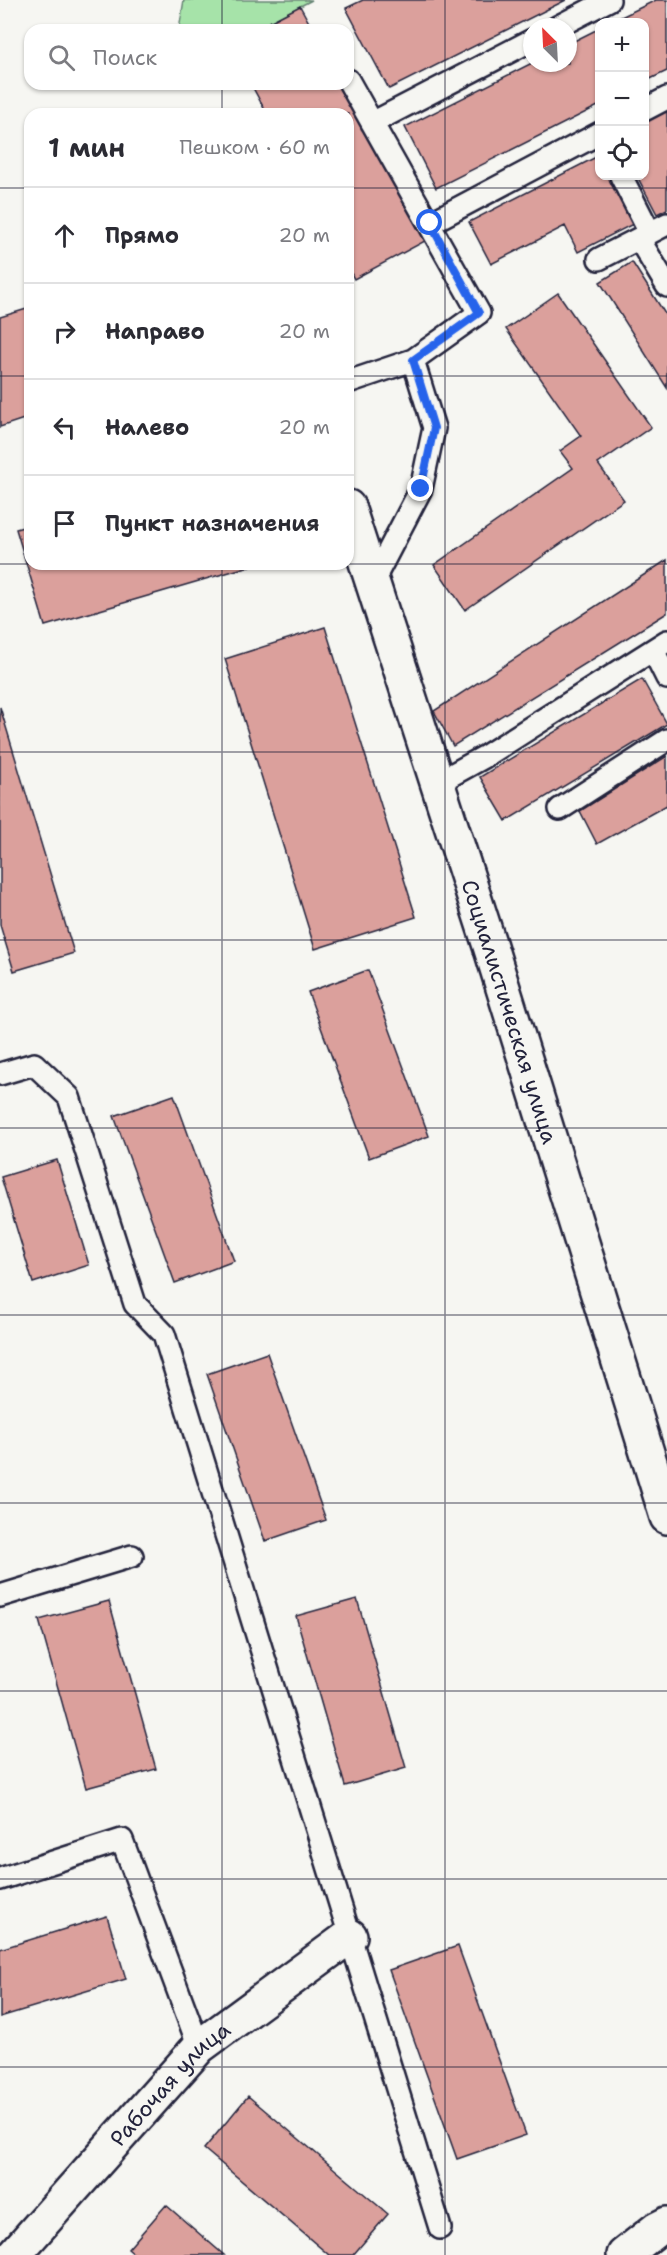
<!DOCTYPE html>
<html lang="ru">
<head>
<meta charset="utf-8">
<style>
  body { margin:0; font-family:"Shantell Sans",sans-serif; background:#f7f7f7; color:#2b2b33 }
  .controls { position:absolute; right:18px; top:18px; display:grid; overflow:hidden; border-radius:12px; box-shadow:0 2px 4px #0004 }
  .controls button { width:54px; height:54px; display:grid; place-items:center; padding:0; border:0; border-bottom:2px solid #e1e1e2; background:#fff; color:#2b2b33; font:30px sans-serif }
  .compass { position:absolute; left:523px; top:18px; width:54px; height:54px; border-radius:50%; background:#fff; box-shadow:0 2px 4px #0004; rotate:336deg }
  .stop { position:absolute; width:18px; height:18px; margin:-14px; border:4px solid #2563eb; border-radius:50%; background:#fff }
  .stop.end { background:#2563eb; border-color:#fff; box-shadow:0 2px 6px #0008 }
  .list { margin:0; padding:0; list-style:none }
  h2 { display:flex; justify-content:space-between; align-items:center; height:78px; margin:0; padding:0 24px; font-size:26px }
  h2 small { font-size:20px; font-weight:400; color:#7c7c81 }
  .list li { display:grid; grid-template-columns:39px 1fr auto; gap:18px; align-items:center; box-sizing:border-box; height:96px; padding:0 24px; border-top:2px solid #e1e1e2 }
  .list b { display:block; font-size:22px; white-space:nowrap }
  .list em { font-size:20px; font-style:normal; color:#7c7c81 }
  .icon { flex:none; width:33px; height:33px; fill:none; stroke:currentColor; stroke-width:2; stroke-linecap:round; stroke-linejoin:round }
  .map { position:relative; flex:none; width:667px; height:2255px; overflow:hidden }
  .search { position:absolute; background:#fff; box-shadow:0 2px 4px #0004; left:24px; top:24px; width:330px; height:66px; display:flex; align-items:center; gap:15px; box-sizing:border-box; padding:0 21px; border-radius:18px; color:#7c7c81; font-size:22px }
  .panel { position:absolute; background:#fff; box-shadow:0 2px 4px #0004; left:24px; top:108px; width:330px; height:462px; border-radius:18px }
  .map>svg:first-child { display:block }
  .green { fill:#a6e3a9; stroke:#648272; stroke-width:1.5 }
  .building { fill:#dba09c; stroke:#22223b; stroke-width:1.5 }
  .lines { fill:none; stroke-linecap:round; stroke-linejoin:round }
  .service-casing { stroke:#22223b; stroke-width:26 }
  .minor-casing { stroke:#22223b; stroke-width:38 }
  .service { stroke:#f6f6f2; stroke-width:21 }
  .minor { stroke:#f6f6f2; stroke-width:33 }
  .route { stroke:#2563eb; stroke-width:8 }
  .grid { fill:none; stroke:#22223b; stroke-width:1.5; stroke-opacity:0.55 }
  .labels { text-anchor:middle; stroke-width:5; stroke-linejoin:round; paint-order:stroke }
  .street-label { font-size:22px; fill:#22223b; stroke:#f6f6f2 }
</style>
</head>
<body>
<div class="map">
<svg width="667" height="2255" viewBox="0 0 667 2255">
  <rect width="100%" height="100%" fill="#f6f6f2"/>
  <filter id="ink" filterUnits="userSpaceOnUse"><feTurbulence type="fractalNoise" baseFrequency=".0167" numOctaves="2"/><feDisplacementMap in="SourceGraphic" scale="12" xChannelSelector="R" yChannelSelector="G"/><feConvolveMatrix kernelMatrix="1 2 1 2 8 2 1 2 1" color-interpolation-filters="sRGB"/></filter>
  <g filter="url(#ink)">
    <path class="green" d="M 184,0 L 312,0 L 254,30 L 179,30 Z"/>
    <path class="building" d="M 363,0 L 566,0 L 389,89 L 346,8 Z
      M 656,0 L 667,0 L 667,71 L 644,82 L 644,22 L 611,22 Z
      M 300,6 L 313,30 L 254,30 Z
      M 600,28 L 600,105 L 436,188 L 405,127 L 532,63 L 568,63 L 568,44 Z
      M 251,84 L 342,84 L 425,241 L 354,279 L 348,267 L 348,114 L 267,114 Z
      M 667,111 L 667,209 L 657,214 L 637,176 L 644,176 L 644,123 Z
      M 600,155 L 600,176 L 613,176 L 637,222 L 578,252 L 565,226 L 491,264 L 469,222 Z
      M 632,262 L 667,317 L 667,388 L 600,282 Z
      M 558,293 L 651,427 L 598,464 L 624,500 L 465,610 L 434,565 L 573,468 L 560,451 L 581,436 L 506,329 Z
      M 30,308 L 30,417 L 0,427 L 0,317 Z
      M 30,525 L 30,564 L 257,564 L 45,626 L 16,529 Z
      M 667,560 L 667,613 L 453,746 L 434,711 Z
      M 325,627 L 416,917 L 315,949 L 225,659 Z
      M 642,679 L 667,724 L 506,821 L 480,777 Z
      M 0,707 L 74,953 L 14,971 L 0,925 Z
      M 667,756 L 667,805 L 597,844 L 580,811 Z
      M 368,970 L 429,1136 L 369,1158 L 308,992 Z
      M 174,1095 L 234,1261 L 175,1283 L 114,1116 Z
      M 57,1160 L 89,1265 L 33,1283 L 1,1177 Z
      M 267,1353 L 326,1520 L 265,1541 L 207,1374 Z
      M 357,1599 L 406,1768 L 345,1786 L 296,1616 Z
      M 109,1601 L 156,1769 L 86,1788 L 39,1620 Z
      M 107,1916 L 126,1979 L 0,2017 L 0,1949 Z
      M 458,1946 L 526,2135 L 457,2159 L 389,1970 Z
      M 248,2096 L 388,2214 L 353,2255 L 329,2255 L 204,2149 Z
      M 166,2205 L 224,2255 L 135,2255 L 128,2249 Z"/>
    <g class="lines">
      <g class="service-casing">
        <path id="service" d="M 557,27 L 609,0
          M 348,80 L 479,313 L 413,360
          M 644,110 L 667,98
          M 372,123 L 532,40
          M 621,176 L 650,233
          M 430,223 L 600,133
          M 639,239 L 667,286
          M 599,259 L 667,224
          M 348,382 L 413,360 L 434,428 L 421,489 L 373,581
          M 653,650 L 667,678
          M 437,783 L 484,757 L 667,641
          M 560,809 L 667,740
          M 0,1074 L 34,1064 L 69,1097 L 135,1304 L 164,1334 L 440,2228
          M 0,1596 L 132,1556
          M 0,1879 L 122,1840 L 199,2047"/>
      </g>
      <g class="minor-casing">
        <g id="minor">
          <path id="s1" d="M 348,507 L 490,946 L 667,1517"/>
          <path id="s2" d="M 14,2255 L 199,2047 L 350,1936"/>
          <path d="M 624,2255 L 657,2229 L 667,2224"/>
        </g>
      </g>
      <use href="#service" class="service"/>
      <use href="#minor" class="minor"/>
    </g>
  </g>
  <g class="lines" filter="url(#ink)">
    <path class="route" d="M 421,489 L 434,428 L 413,360 L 479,313 L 430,223"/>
  </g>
  <path class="grid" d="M 222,0 L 222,30M 445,0 L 445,2255M 222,84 L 222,114M 0,188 L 30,188M 348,188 L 667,188M 0,376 L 30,376M 348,376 L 667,376M 0,564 L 30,564M 222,564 L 222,2255M 348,564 L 667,564M 0,752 L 667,752M 0,940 L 667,940M 0,1128 L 667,1128M 0,1315 L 667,1315M 0,1503 L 667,1503M 0,1691 L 667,1691M 0,1879 L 667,1879M 0,2067 L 667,2067"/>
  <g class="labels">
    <g class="street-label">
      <text dy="8" stroke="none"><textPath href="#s1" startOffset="530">Социалистическая улица</textPath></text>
      <text dy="8" stroke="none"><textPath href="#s2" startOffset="232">Рабочая улица</textPath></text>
    </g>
  </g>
</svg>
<div class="controls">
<button>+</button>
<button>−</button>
<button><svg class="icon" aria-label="locate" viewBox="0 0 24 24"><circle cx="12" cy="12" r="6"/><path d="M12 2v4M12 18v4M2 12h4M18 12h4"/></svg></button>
</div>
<svg class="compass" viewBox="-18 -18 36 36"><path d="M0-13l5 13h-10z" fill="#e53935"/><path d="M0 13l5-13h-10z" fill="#7c7c81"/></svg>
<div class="stop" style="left:430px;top:223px"></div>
<div class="stop end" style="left:421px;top:489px"></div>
<div class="search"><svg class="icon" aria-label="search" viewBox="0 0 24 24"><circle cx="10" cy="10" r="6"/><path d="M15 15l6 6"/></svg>Поиск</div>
<section class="panel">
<h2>1 мин<small>Пешком · 60 m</small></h2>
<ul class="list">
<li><svg class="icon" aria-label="ahead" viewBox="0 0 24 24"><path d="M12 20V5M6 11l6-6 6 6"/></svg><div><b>Прямо</b></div><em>20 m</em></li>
<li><svg class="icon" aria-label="right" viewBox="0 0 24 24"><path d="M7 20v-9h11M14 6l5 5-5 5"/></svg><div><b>Направо</b></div><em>20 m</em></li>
<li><svg class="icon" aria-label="left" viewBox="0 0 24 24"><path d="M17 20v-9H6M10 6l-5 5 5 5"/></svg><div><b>Налево</b></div><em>20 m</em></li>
<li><svg class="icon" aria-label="arrive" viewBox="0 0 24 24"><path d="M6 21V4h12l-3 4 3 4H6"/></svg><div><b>Пункт назначения</b></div></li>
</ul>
</section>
</div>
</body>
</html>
